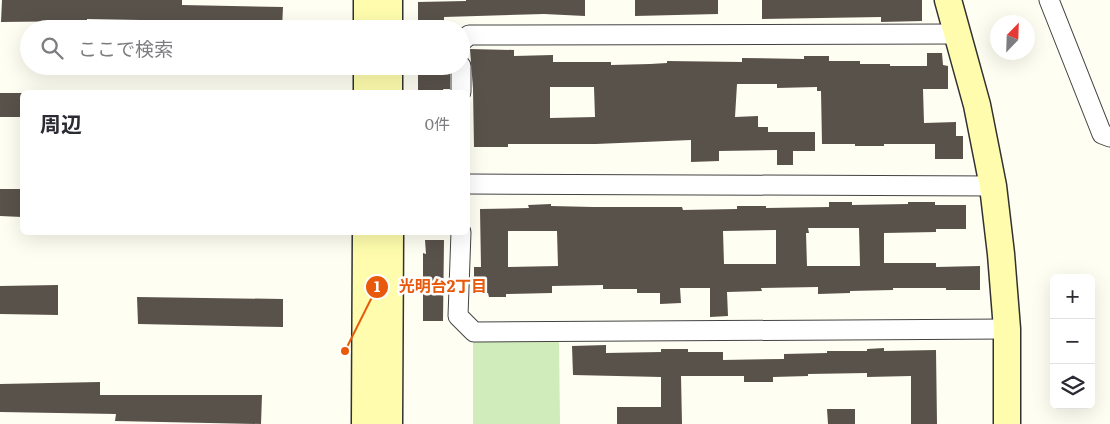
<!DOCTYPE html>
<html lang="ja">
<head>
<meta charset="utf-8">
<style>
  body { margin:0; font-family:Literata,"Noto Sans JP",serif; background:#f2f2f3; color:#2b2b33 }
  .controls { position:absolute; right:15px; bottom:15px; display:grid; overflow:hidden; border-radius:8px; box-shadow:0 5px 20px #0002 }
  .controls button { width:45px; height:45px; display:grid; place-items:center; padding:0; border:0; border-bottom:1px solid #e1e1e2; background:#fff; color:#2b2b33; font:25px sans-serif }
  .compass { position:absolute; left:990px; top:15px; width:45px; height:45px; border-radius:50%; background:#fff; box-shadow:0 5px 20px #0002; rotate:23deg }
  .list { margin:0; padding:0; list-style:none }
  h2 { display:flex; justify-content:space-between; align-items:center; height:65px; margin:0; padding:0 20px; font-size:21px }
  h2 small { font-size:16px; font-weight:400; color:#7c7c81 }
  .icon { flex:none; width:28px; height:28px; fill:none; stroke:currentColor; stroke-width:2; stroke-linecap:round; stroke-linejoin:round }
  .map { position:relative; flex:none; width:1110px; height:424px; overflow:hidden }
  .search { position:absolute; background:#fff; box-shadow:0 5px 20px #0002; left:20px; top:20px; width:450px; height:55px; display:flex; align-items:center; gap:12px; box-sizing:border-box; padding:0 18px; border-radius:28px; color:#7c7c81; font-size:19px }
  .panel { position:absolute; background:#fff; box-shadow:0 5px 20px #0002; left:20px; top:90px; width:450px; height:145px; border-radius:8px }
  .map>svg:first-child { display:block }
  .green { fill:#cfecba }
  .building { fill:#59524b; fill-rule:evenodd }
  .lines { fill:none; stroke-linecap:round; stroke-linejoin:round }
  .street-casing { stroke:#434343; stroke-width:21 }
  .secondary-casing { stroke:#323232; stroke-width:29 }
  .street { stroke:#fff; stroke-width:19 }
  .secondary { stroke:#fffdad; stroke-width:26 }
  .leader { fill:none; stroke:#e8590c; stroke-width:2 }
  .callout-dot { fill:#e8590c; stroke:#fff; stroke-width:2 }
  .mark-label { font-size:15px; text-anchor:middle; font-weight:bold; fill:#fff }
  .callout-label { font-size:16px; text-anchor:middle; font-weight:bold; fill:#e8590c; stroke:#fff; stroke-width:5; stroke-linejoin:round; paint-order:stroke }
</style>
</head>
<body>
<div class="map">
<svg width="1110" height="424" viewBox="0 0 1110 424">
  <rect width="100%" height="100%" fill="#fffef2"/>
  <path class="green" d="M 473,341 L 559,341 L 560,424 L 473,424 Z"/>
  <path class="building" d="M 2,0 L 182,0 L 182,5 L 283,7 L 282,29 L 195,29 L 195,21 L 87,19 L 87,21 L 1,22 Z
    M 466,0 L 585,0 L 585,16 L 544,14 L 444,17 L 444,23 L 418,23 L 418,2 L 466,1 Z
    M 635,0 L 718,0 L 718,14 L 635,16 Z
    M 762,0 L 922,0 L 922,21 L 881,22 L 881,17 L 762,19 Z
    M 470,49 L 514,50 L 514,56 L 553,55 L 553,62 L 611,62 L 611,65 L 650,64 L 667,63 L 667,61 L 742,62 L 742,58 L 804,59 L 804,56 L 829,56 L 829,61 L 860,61 L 860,64 L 890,64 L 890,66 L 927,66 L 927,53 L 942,53 L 943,65 L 948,66 L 948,89 L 923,89 L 924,123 L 956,122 L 956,136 L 963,136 L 963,159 L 935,159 L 935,144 L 884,144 L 884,146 L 855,146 L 855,144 L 822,144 L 821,91 L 817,91 L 817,87 L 777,88 L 777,84 L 737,84 L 735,117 L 758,116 L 758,127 L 768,127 L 768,132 L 815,132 L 815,151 L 793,151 L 793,165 L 777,165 L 777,150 L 719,151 L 719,161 L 691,162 L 691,140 L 596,144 L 508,144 L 508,147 L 474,147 L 473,89 ZM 550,87 L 594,87 L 595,117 L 550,118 Z
    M 418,66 L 450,66 L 450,89 L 443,89 L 444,92 L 418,92 Z
    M 0,93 L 22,93 L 22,117 L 0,117 Z
    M 0,189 L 22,189 L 22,217 L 0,216 Z
    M 829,202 L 852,202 L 852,205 L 908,204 L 908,202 L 935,202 L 935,205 L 966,205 L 966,229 L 936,229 L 936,232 L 884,233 L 884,263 L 936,263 L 936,267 L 980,266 L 980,290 L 946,290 L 946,288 L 893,288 L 893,290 L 850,291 L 850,293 L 818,294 L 818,287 L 761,288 L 762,291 L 727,292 L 728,316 L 710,317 L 710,288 L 680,288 L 681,303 L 660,304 L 660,293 L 637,293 L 637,289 L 603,289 L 603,285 L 552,286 L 552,293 L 506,294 L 506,297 L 489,297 L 488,293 L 474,294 L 474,267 L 481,267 L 480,209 L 529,208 L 528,205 L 551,204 L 551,206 L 593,207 L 682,207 L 683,210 L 737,209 L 737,206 L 766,206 L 766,208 L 829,207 ZM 808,228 L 859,228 L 860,266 L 807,266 L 806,233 L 809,233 ZM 776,230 L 776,264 L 724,264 L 723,231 ZM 508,231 L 557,231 L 558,266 L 508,267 Z
    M 425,240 L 444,240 L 443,321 L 423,321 L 423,253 L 426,254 Z
    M 58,285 L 58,315 L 0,314 L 0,286 Z
    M 137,297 L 283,299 L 283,327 L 138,324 Z
    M 606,345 L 606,353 L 661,352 L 661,349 L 688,349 L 688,352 L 723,352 L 723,360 L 784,359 L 784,354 L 827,353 L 827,351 L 867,351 L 867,349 L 884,348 L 884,351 L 936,350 L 937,424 L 911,424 L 911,376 L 867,377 L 867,373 L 808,374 L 808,376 L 773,377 L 773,382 L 744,382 L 744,376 L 681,376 L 682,424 L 617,424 L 617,407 L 661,407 L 661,377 L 573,375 L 572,346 Z
    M 100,382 L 100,395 L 262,395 L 261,424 L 115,421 L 116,414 L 0,412 L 0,384 Z
    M 827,409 L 855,409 L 855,424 L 828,424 Z"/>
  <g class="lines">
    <g class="street-casing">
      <path id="street" d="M 1049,0 L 1102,134 L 1110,137
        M 461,42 L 469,35 L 957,34
        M 461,66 L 461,92
        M 468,184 L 993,186
        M 461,232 L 458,316 L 474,332 L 1007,329"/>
    </g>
    <g class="secondary-casing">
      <path id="secondary" d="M 389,0 L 389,29
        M 948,0 L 977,105 L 993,186 L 1001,254 L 1007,329 L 1007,424
        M 367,29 L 367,0
        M 389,66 L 389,92
        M 367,92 L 367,66
        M 365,424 L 366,232
        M 389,424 L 390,232"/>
    </g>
    <use href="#street" class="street"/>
    <use href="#secondary" class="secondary"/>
  </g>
  <path class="leader" d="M345 351L377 287"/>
  <g class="callout-dot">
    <circle cx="345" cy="351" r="5"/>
    <circle cx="377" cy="287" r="12"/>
  </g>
  <g class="mark-label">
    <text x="377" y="292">1</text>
  </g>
  <g class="callout-label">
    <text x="443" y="292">光明台2丁目</text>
  </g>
</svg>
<div class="controls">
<button>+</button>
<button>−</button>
<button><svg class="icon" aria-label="layers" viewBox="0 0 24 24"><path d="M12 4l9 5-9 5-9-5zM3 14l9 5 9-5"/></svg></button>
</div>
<svg class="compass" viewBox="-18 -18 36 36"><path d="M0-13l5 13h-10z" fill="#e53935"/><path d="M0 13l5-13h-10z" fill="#7c7c81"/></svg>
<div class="search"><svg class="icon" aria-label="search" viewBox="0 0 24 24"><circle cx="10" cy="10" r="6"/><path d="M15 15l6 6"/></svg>ここで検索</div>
<section class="panel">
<h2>周辺<small>0件</small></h2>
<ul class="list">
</ul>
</section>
</div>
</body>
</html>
